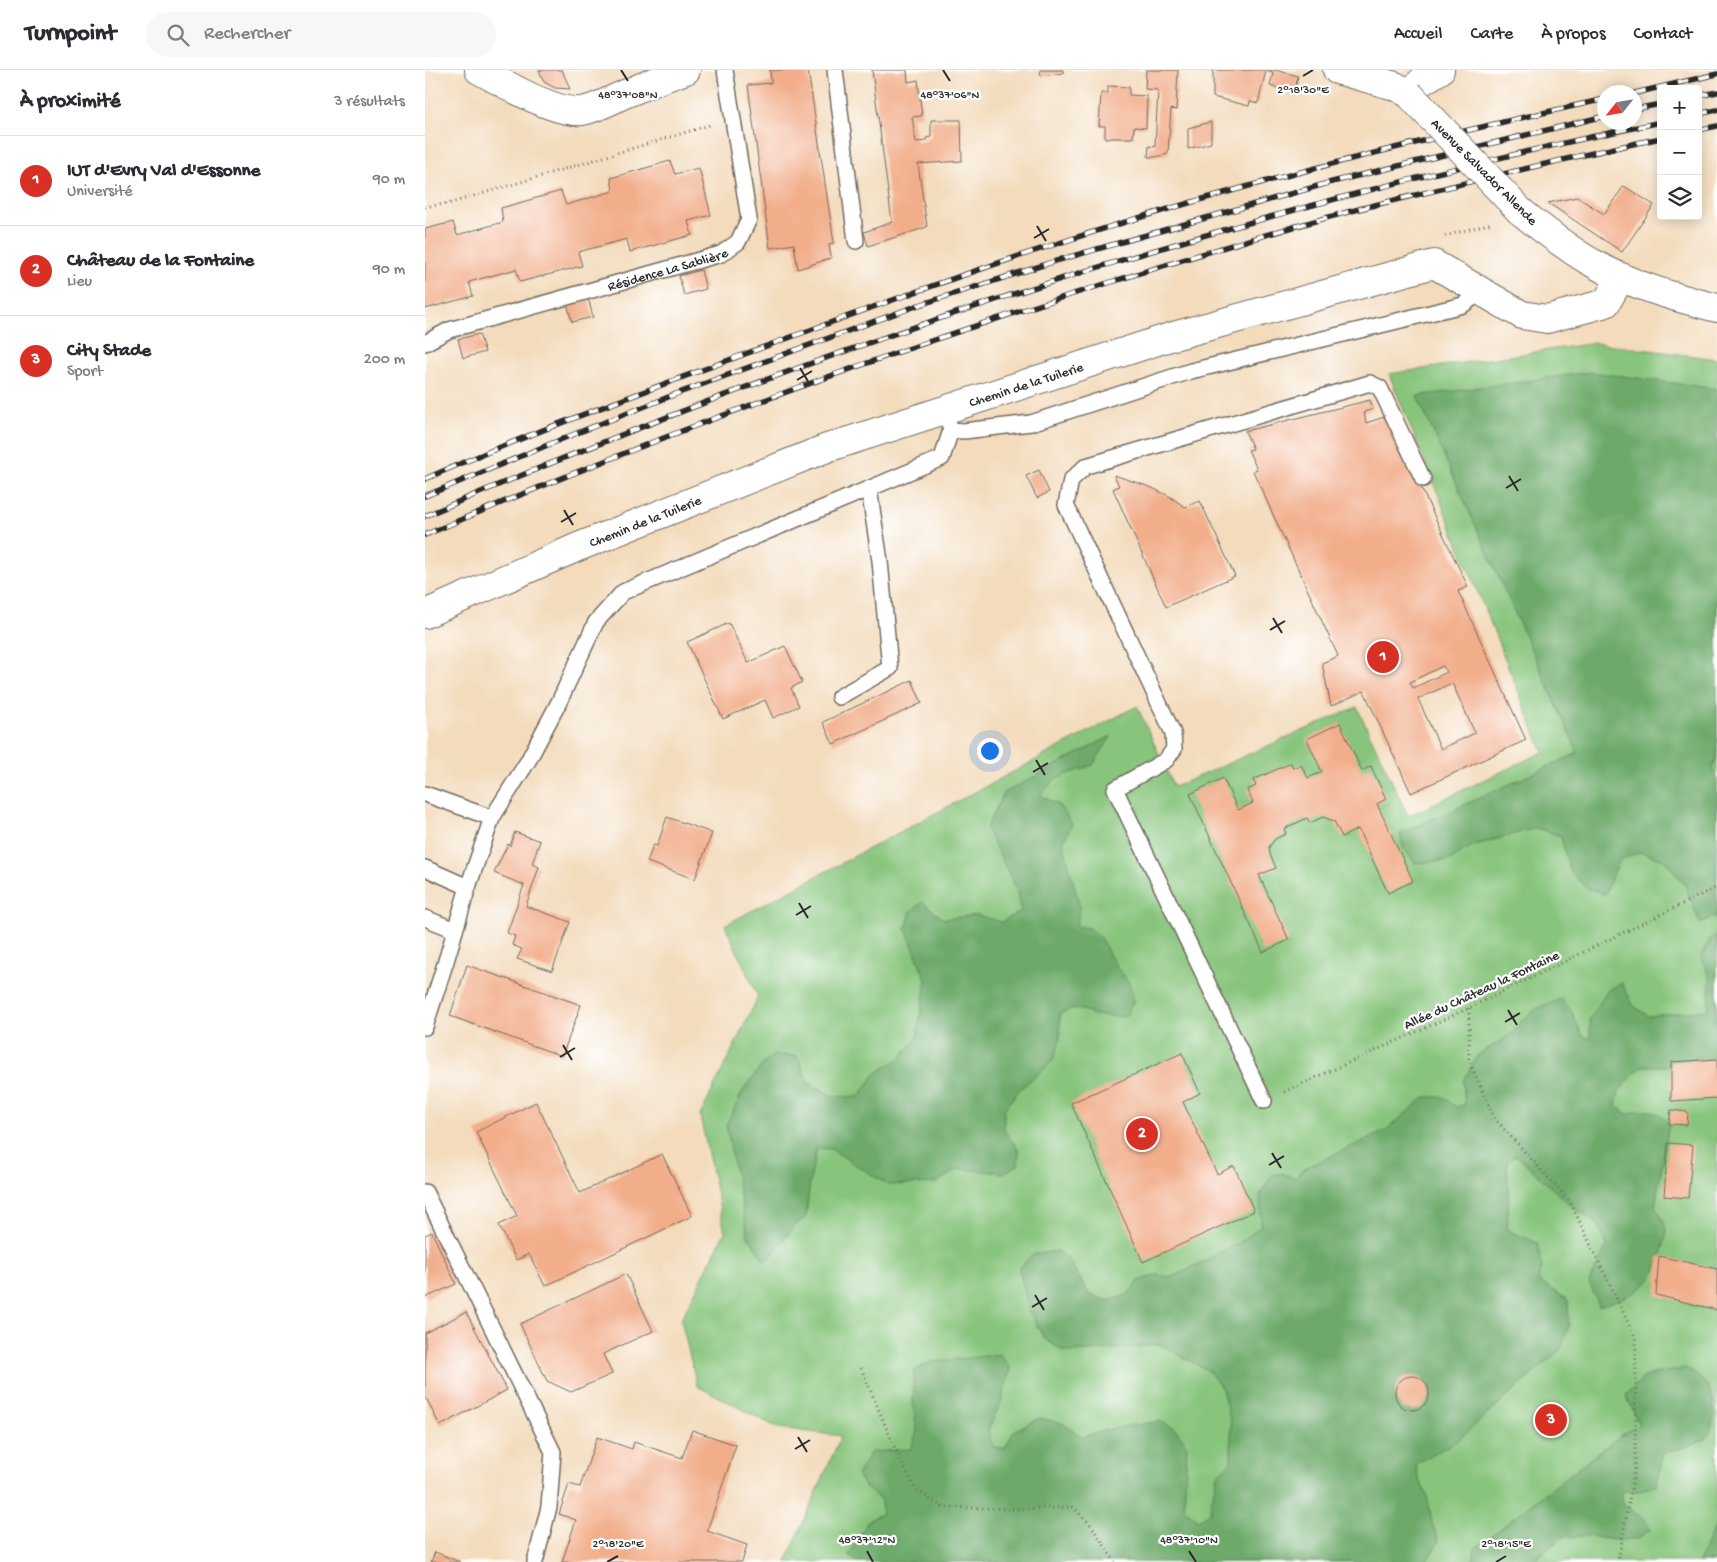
<!DOCTYPE html>
<html lang="fr">
<head>
<meta charset="utf-8">
<style>
  body { margin:0; font-family:"Gochi Hand",sans-serif; background:#f7f7f7; color:#2b2b33 }
  .controls { position:absolute; right:15px; top:15px; display:grid; overflow:hidden; border-radius:5px; box-shadow:0 2px 12px #0003 }
  .controls button { width:45px; height:45px; display:grid; place-items:center; padding:0; border:0; border-bottom:1px solid #e1e1e2; background:#fff; color:#2b2b33; font:25px sans-serif }
  .compass { position:absolute; left:1172px; top:15px; width:45px; height:45px; border-radius:50%; background:#fff; box-shadow:0 2px 12px #0003; rotate:239deg }
  .you { position:absolute; left:564px; top:680px; width:18px; height:18px; margin:-12px; border:4px solid #fff; border-radius:50%; background:#1a73e8; box-shadow:0 0 0 8px #1a73e833 }
  .badge { display:grid; place-items:center; width:32px; height:32px; border-radius:50%; background:#d93025; color:#fff; font-size:16px; font-weight:700 }
  .pin { position:absolute; translate:-50% -50%; border:2px solid #fff; box-shadow:0 1px 5px #0006 }
  .list { margin:0; padding:0; list-style:none }
  h2 { display:flex; justify-content:space-between; align-items:center; height:65px; margin:0; padding:0 20px; font-size:21px }
  h2 small { font-size:16px; font-weight:400; color:#7c7c81 }
  .list li { display:grid; grid-template-columns:32px 1fr auto; gap:15px; align-items:center; box-sizing:border-box; height:90px; padding:0 20px; border-top:1px solid #e1e1e2 }
  .list b { display:block; font-size:19px; white-space:nowrap }
  .list p { margin:0; font-size:16px; white-space:nowrap; color:#7c7c81 }
  .list em { font-size:16px; font-style:normal; color:#7c7c81 }
  .icon { flex:none; width:28px; height:28px; fill:none; stroke:currentColor; stroke-width:2; stroke-linecap:round; stroke-linejoin:round }
  .map { position:relative; flex:none; width:1292px; height:1492px; overflow:hidden }
  header { display:flex; align-items:center; gap:30px; box-sizing:border-box; height:70px; padding:0 25px; background:#fff; border-bottom:1px solid #e1e1e2 }
  header strong { font-size:24px }
  nav { display:flex; gap:28px; margin-inline-start:auto; font-size:18px }
  .search { width:350px; height:45px; background:#f7f7f7; display:flex; align-items:center; gap:12px; box-sizing:border-box; padding:0 18px; border-radius:28px; color:#7c7c81; font-size:19px }
  main { display:flex }
  aside { flex:1; background:#fff }
  .map>svg:first-child { display:block }
  .green { fill:#87c47b; stroke:#597853 }
  .forest { fill:#6daa6b; stroke:#4c6a4b }
  .building { fill:#f2ae8b; fill-rule:evenodd }
  .lines { fill:none; stroke-linecap:round; stroke-linejoin:round }
  .service-casing { stroke:#71695e; stroke-width:18 }
  .minor-casing { stroke:#71695e; stroke-width:30 }
  .tertiary-casing { stroke:#71695e; stroke-width:30 }
  .path { stroke:#71695e; stroke-width:3; stroke-dasharray:1 4; stroke-linecap:butt }
  .service { stroke:#fff; stroke-width:15 }
  .minor { stroke:#fff; stroke-width:28 }
  .tertiary { stroke:#fff; stroke-width:28 }
  .rail-casing { stroke:#2b2b2b; stroke-width:5.5 }
  .rail { stroke:#fff; stroke-width:4; stroke-dasharray:11; stroke-linecap:butt }
  .tertiary-bridge-casing { stroke:#71695e; stroke-width:30; stroke-linecap:butt }
  .tertiary-bridge { stroke:#fff; stroke-width:28 }
  .ticks { fill:none; stroke:#2b2b2b; stroke-width:2 }
  .labels { text-anchor:middle; stroke-width:4.5; stroke-linejoin:round; paint-order:stroke }
  .street-label { font-size:14px; fill:#2b2b2b; stroke:#fff }
  .ticks-label { font-size:12px; text-anchor:middle; fill:#2b2b2b; stroke:#fff; stroke-width:4.5; stroke-linejoin:round; paint-order:stroke }
</style>
</head>
<body>
<header>
<strong>Turnpoint</strong>
<div class="search"><svg class="icon" aria-label="search" viewBox="0 0 24 24"><circle cx="10" cy="10" r="6"/><path d="M15 15l6 6"/></svg>Rechercher</div>
<nav><a>Accueil</a><a>Carte</a><a>À propos</a><a>Contact</a></nav>
</header>
<main>
<aside>
<h2>À proximité<small>3 résultats</small></h2>
<ul class="list">
<li><span class="badge">1</span><div><b>IUT d'Evry Val d'Essonne</b><p>Université</p></div><em>90 m</em></li>
<li><span class="badge">2</span><div><b>Château de la Fontaine</b><p>Lieu</p></div><em>90 m</em></li>
<li><span class="badge">3</span><div><b>City Stade</b><p>Sport</p></div><em>200 m</em></li>
</ul>
</aside>
<div class="map">
<svg width="1292" height="1492" viewBox="0 0 1292 1492">
  <rect width="100%" height="100%" fill="#fff"/>
  <filter id="ink" filterUnits="userSpaceOnUse"><feTurbulence type="fractalNoise" baseFrequency=".02" numOctaves="2"/><feDisplacementMap in="SourceGraphic" scale="10" xChannelSelector="R" yChannelSelector="G"/><feConvolveMatrix kernelMatrix="1 2 1 2 8 2 1 2 1" color-interpolation-filters="sRGB"/></filter>
  <filter id="wash" filterUnits="userSpaceOnUse"><feTurbulence type="fractalNoise" baseFrequency=".0096" numOctaves="4" result="noise"/><feDisplacementMap in="SourceGraphic" scale="20" xChannelSelector="R" yChannelSelector="G"/><feGaussianBlur stdDeviation="1.12" result="paint"/><feColorMatrix in="noise" values="0 0 0 0 0 0 0 0 0 0 0 0 0 0 0 0 0 1.4 0 .05"/><feComposite in="paint" operator="in"/></filter>
  <g filter="url(#wash)">
    <rect width="100%" height="100%" fill="#f3dbbc"/>
    <path class="green" d="M 1170,273 L 1292,289 L 1292,1492 L 361,1492 L 416,1366 L 353,1358 L 272,1316 L 256,1250 L 300,1162 L 275,1046 L 333,927 L 300,855 L 712,636 L 749,717 L 932,637 L 983,746 L 1118,682 L 964,304 Z"/>
    <path class="forest" d="M 1166,302 L 1292,319 L 1292,687 L 1287,698 L 1292,710 L 1292,850 L 1290,846 L 1275,853 L 1259,813 L 1239,790 L 1215,782 L 1196,790 L 1190,800 L 1180,824 L 1162,818 L 1145,802 L 1136,766 L 1111,758 L 1047,776 L 1024,790 L 990,793 L 978,777 L 975,764 L 1153,683 L 992,326 Z
      M 686,666 L 668,695 L 630,709 L 615,725 L 634,735 L 647,754 L 638,773 L 655,837 L 651,856 L 664,858 L 676,869 L 688,891 L 704,913 L 709,930 L 700,947 L 668,945 L 653,938 L 635,943 L 635,970 L 628,991 L 595,1019 L 579,1039 L 579,1060 L 594,1080 L 593,1095 L 580,1103 L 533,1099 L 511,1113 L 463,1115 L 406,1079 L 392,1078 L 385,1110 L 381,1147 C 363,1160 356,1177 340,1192 L 323,1166 L 301,1055 L 318,1021 L 336,996 L 349,985 L 372,986 L 383,1012 L 408,1026 L 434,1027 L 450,1004 L 475,988 L 492,968 L 501,910 L 481,859 L 486,841 L 498,832 L 518,849 L 552,845 L 577,852 L 596,841 L 591,818 L 561,758 L 579,723 Z
      M 1292,864 L 1292,998 L 1269,996 L 1216,996 L 1194,1021 L 1191,1036 L 1202,1044 C 1222,1039 1229,1038 1244,1053 L 1230,1136 C 1235,1144 1240,1151 1241,1161 C 1242,1171 1230,1204 1223,1212 C 1213,1223 1188,1232 1174,1236 L 1164,1212 L 1182,1175 L 1173,1155 L 1141,1131 L 1091,1085 L 1082,1092 L 1084,1126 L 1082,1160 L 1113,1173 L 1117,1197 L 1113,1211 L 1143,1230 L 1144,1255 L 1136,1279 L 1032,1371 L 991,1394 L 993,1407 L 1002,1425 L 1007,1453 L 1014,1471 L 1001,1492 L 432,1492 L 424,1485 L 443,1451 L 457,1443 L 456,1430 L 440,1417 L 432,1405 L 446,1382 L 486,1379 L 492,1361 L 488,1335 L 489,1301 L 506,1292 L 575,1284 L 585,1299 L 577,1330 L 563,1360 L 568,1377 L 580,1378 L 589,1361 L 615,1348 L 637,1353 L 657,1367 L 681,1360 L 734,1351 L 750,1358 L 762,1376 L 759,1438 L 773,1450 L 784,1444 L 792,1405 L 806,1392 L 806,1353 L 797,1319 L 784,1301 L 734,1274 L 704,1278 L 649,1282 L 637,1281 L 619,1268 L 604,1241 L 594,1198 L 609,1184 L 633,1181 L 643,1189 L 664,1224 L 683,1231 L 702,1225 L 714,1211 L 732,1205 L 748,1207 L 819,1170 L 836,1156 L 835,1125 L 847,1105 L 856,1103 L 870,1108 L 878,1099 L 960,1061 L 1000,1027 L 1019,1027 L 1031,1037 L 1040,1035 L 1038,1011 L 1053,985 L 1088,963 L 1095,952 L 1113,938 L 1136,929 L 1147,942 L 1157,965 L 1165,969 L 1165,949 L 1183,920 L 1197,913 L 1208,935 L 1223,946 L 1283,940 L 1285,909 L 1276,886 L 1285,869 Z
      M 1261,1298 C 1267,1303 1277,1308 1282,1315 C 1292,1330 1292,1354 1281,1368 C 1273,1375 1248,1381 1237,1383 L 1236,1399 L 1231,1415 L 1214,1421 L 1195,1422 L 1199,1436 L 1219,1449 L 1225,1460 L 1212,1469 L 1191,1470 L 1162,1466 L 1138,1467 L 1106,1492 L 1048,1492 L 1050,1478 L 1192,1368 L 1214,1354 L 1201,1325 L 1220,1306 Z
      M 1292,1453 L 1292,1492 L 1273,1492 Z"/>
    <g id="blocks">
      <path class="building" d="M 114,0 L 137,0 L 145,19 L 130,18 L 119,12 Z
        M 345,0 L 383,0 L 409,173 L 404,174 L 406,188 L 373,199 L 369,174 L 345,178 L 323,15 L 346,13 Z
        M 447,0 L 482,0 L 483,12 L 493,10 L 497,46 L 487,47 L 491,72 L 501,71 L 501,68 L 506,67 L 506,50 L 536,50 L 537,91 L 493,94 L 502,157 L 443,176 L 439,162 L 467,152 Z
        M 615,0 L 638,0 L 638,3 L 616,6 Z
        M 721,0 L 753,0 L 751,40 L 746,39 L 743,84 L 730,87 L 723,87 L 724,76 L 730,77 L 733,20 L 720,19 Z
        M 788,0 L 850,0 L 873,6 L 869,23 L 845,16 L 848,3 L 841,1 L 833,33 L 825,31 L 824,36 L 788,27 Z
        M 683,16 L 704,17 L 704,25 L 722,26 L 721,58 L 709,57 L 708,68 L 680,68 L 680,56 L 674,56 L 676,23 L 683,23 Z
        M 786,52 L 786,73 L 763,79 L 763,58 Z
        M 245,91 L 250,104 L 274,98 L 286,145 L 263,151 L 267,165 L 205,182 L 202,169 L 153,182 L 157,196 L 95,212 L 91,199 L 44,212 L 48,226 L 0,239 L 0,159 L 28,152 L 32,165 L 78,152 L 76,138 L 136,121 L 141,135 L 188,121 L 186,108 Z
        M 1199,116 L 1229,135 L 1197,182 L 1123,133 L 1152,127 L 1179,144 Z
        M 276,200 L 281,219 L 259,225 L 254,206 Z
        M 163,228 L 168,247 L 147,252 L 142,233 Z
        M 54,264 L 60,282 L 38,288 L 33,269 Z
        M 945,330 L 948,339 L 939,342 L 941,353 L 962,346 L 1043,517 L 1033,521 L 1101,670 L 986,723 L 939,621 L 906,636 L 897,593 L 913,586 L 828,401 L 832,399 L 823,380 L 828,379 L 820,361 ZM 1018,596 L 1022,602 L 988,618 L 985,612 ZM 1027,613 L 1050,663 L 1016,679 L 993,629 Z
        M 614,400 L 624,422 L 612,428 L 601,406 Z
        M 689,405 L 725,417 L 744,426 L 760,437 L 775,431 L 810,506 L 741,537 L 688,419 L 694,416 Z
        M 304,553 L 323,593 L 360,576 L 377,612 L 366,618 L 374,636 L 348,648 L 340,630 L 298,649 L 262,572 Z
        M 487,610 L 497,633 L 408,674 L 398,652 Z
        M 915,653 L 937,701 L 946,696 L 961,729 L 952,734 L 988,811 L 963,823 L 933,759 L 917,767 L 909,751 L 898,747 L 885,753 L 882,748 L 859,759 L 861,764 L 850,769 L 844,777 L 845,784 L 851,798 L 834,805 L 864,870 L 838,882 L 765,724 L 798,708 L 813,740 L 828,733 L 822,720 L 831,716 L 828,710 L 866,693 L 868,698 L 876,695 L 883,708 L 897,702 L 882,669 Z
        M 242,747 L 287,763 L 270,809 L 222,792 L 228,775 L 232,776 Z
        M 90,762 L 115,771 L 107,794 L 114,797 L 101,836 L 145,852 L 127,901 L 92,889 L 97,879 L 87,875 L 90,866 L 82,863 L 99,815 L 69,803 L 83,774 L 85,776 Z
        M 42,895 L 156,935 L 137,986 L 25,946 Z
        M 757,983 L 775,1023 L 758,1032 L 792,1104 L 809,1096 L 829,1141 L 718,1192 L 646,1033 Z
        M 1292,989 L 1292,1028 L 1246,1031 L 1246,992 Z
        M 111,1032 L 155,1123 L 237,1084 L 267,1146 L 120,1216 L 104,1184 L 91,1190 L 74,1155 L 92,1146 L 51,1062 Z
        M 1246,1040 L 1263,1042 L 1262,1055 L 1244,1054 Z
        M 1243,1073 L 1268,1075 L 1263,1128 L 1239,1126 Z
        M 7,1162 L 31,1214 L 0,1228 L 0,1165 Z
        M 1234,1186 L 1292,1199 L 1292,1240 L 1231,1225 Z
        M 201,1204 L 228,1261 L 178,1284 L 187,1304 L 146,1322 L 122,1311 L 95,1254 Z
        M 41,1242 L 82,1320 L 15,1356 L 0,1326 L 0,1263 Z
        M970 1323a17 17 0 1 1 34 0a17 17 0 1 1-34 0Z
        M 267,1360 L 311,1375 L 282,1461 L 322,1475 L 317,1492 L 137,1492 L 151,1450 L 134,1444 L 144,1414 L 155,1417 L 172,1367 L 207,1379 L 209,1372 L 257,1388 Z
        M 10,1482 L 35,1492 L 6,1492 Z"/>
    </g>
  </g>
  <g filter="url(#ink)">
    <use href="#blocks" fill-opacity="0" stroke="#71695e" stroke-width="1"/>
    <g class="lines">
      <g class="service-casing">
        <g id="service">
          <path d="M 410,0 L 431,171"/>
          <path id="s1" d="M 0,273 L 24,260 L 296,184 L 313,172 L 324,149 L 300,0"/>
          <path d="M 523,351 L 526,360 L 539,361 L 606,353 L 766,301 L 1038,235 L 1057,221"/>
          <path d="M 414,627 L 465,598 L 455,491 L 444,419"/>
          <path d="M 0,724 L 67,748"/>
          <path d="M 0,798 L 43,817"/>
          <path d="M 0,848 L 30,860"/>
          <path d="M 0,957 L 21,891 L 43,817 L 67,748 L 103,691 L 134,632 L 171,552 L 198,522 L 517,388 L 526,360"/>
          <path d="M 839,1031 L 690,719 L 741,690 L 749,679 L 748,663 L 641,435 L 646,410 L 661,396 L 945,313 L 955,318 L 998,409"/>
          <path d="M 0,1122 L 128,1382 L 124,1437 L 110,1492"/>
        </g>
      </g>
      <g class="minor-casing">
        <g id="minor">
          <path d="M 984,24 L 997,11 L 1015,0"/>
          <path id="s2" d="M 0,544 L 153,477 L 402,378 L 745,267 L 1009,194 L 1097,245 L 1122,249 L 1181,233 L 1196,207"/>
        </g>
      </g>
      <g class="tertiary-casing">
        <path id="tertiary" d="M 54,0 C 79,13 129,44 157,41 C 174,38 191,27 207,21 C 225,13 243,6 261,0
          M 912,0 L 970,16 L 984,24
          M 1095,141 C 1118,159 1141,178 1166,192 C 1205,215 1249,227 1292,238"/>
      </g>
      <path class="path" d="M 0,137 L 26,133 L 285,55
        M 1020,166 L 1067,153
        M 1044,938 L 1044,991 L 1070,1049 L 1145,1132 L 1211,1269 L 1210,1398 L 1193,1492
        M 859,1022 L 1044,938 L 1292,817
        M 436,1298 L 469,1376 L 490,1419 L 518,1437 L 593,1439 L 648,1437 L 666,1455 L 690,1492"/>
      <use href="#service" class="service"/>
      <use href="#minor" class="minor"/>
      <use href="#tertiary" class="tertiary"/>
      <g class="rail-casing">
        <path id="rail" d="M 1210,23 L 1292,4
          M 1273,26 L 1292,22
          M 1210,39 L 1236,34
          M 1273,44 L 1292,40
          M 1273,60 L 1292,56
          M 0,409 C 104,363 213,324 320,284 C 423,246 526,208 631,174 C 811,115 995,70 1180,29
          M 0,426 L 142,367 L 251,324 L 491,236 L 634,190 L 907,112 L 1180,46
          M 0,446 C 397,275 812,140 1236,52
          M 0,465 C 224,369 453,285 686,212 C 761,189 836,165 912,145 C 951,134 992,125 1032,115 C 1100,99 1168,82 1236,68"/>
      </g>
      <use href="#rail" class="rail"/>
      <g class="tertiary-bridge-casing">
        <path id="tertiary-bridge" d="M 984,24 L 1095,141"/>
      </g>
      <use href="#tertiary-bridge" class="tertiary-bridge"/>
    </g>
  </g>
  <path class="ticks" d="M 196,0 L 203,11M 518,0 L 525,11M 878,6 L 888,0M 612,156 L 621,171M 609,168 L 624,159M 375,298 L 384,313M 372,310 L 387,301M 1084,406 L 1093,421M 1081,418 L 1096,409M 139,440 L 148,455M 136,452 L 151,443M 848,548 L 857,563M 845,560 L 860,551M 611,690 L 620,705M 608,702 L 623,693M 374,833 L 383,848M 371,845 L 386,836M 1083,940 L 1092,955M 1080,952 L 1095,943M 138,975 L 147,990M 135,987 L 150,978M 847,1083 L 856,1098M 844,1095 L 859,1086M 610,1225 L 619,1240M 607,1237 L 622,1228M 373,1367 L 382,1382M 370,1379 L 385,1370M 442,1481 L 448,1492M 764,1481 L 771,1492M 182,1492 L 193,1486M 1071,1492 L 1081,1486"/>
  <g class="labels">
    <g class="street-label">
      <text transform="translate(1060 101) rotate(45)" y="5">Avenue Salvador Allende</text>
      <text dy="5" stroke="none"><textPath href="#s1" startOffset="254">Résidence La Sablière</textPath></text>
      <text dy="5" stroke="none"><textPath href="#s2" startOffset="644">Chemin de la Tuilerie</textPath></text>
      <text dy="5" stroke="none"><textPath href="#s2" startOffset="239">Chemin de la Tuilerie</textPath></text>
      <text transform="translate(1056 919) rotate(-25)" y="5">Allée du Château la Fontaine</text>
    </g>
  </g>
  <g class="ticks-label">
    <text x="878" y="23">2°18'30"E</text>
    <text x="525" y="28">48°37'06"N</text>
    <text x="203" y="28">48°37'08"N</text>
    <text x="442" y="1473">48°37'12"N</text>
    <text x="764" y="1473">48°37'10"N</text>
    <text x="193" y="1477">2°18'20"E</text>
    <text x="1081" y="1477">2°18'15"E</text>
  </g>
</svg>
<div class="controls">
<button>+</button>
<button>−</button>
<button><svg class="icon" aria-label="layers" viewBox="0 0 24 24"><path d="M12 4l9 5-9 5-9-5zM3 14l9 5 9-5"/></svg></button>
</div>
<svg class="compass" viewBox="-18 -18 36 36"><path d="M0-13l5 13h-10z" fill="#e53935"/><path d="M0 13l5-13h-10z" fill="#7c7c81"/></svg>
<div class="you"></div>
<div class="pin badge" style="left:958px;top:587px">1</div>
<div class="pin badge" style="left:717px;top:1064px">2</div>
<div class="pin badge" style="left:1126px;top:1350px">3</div>
</div>
</main>
</body>
</html>
